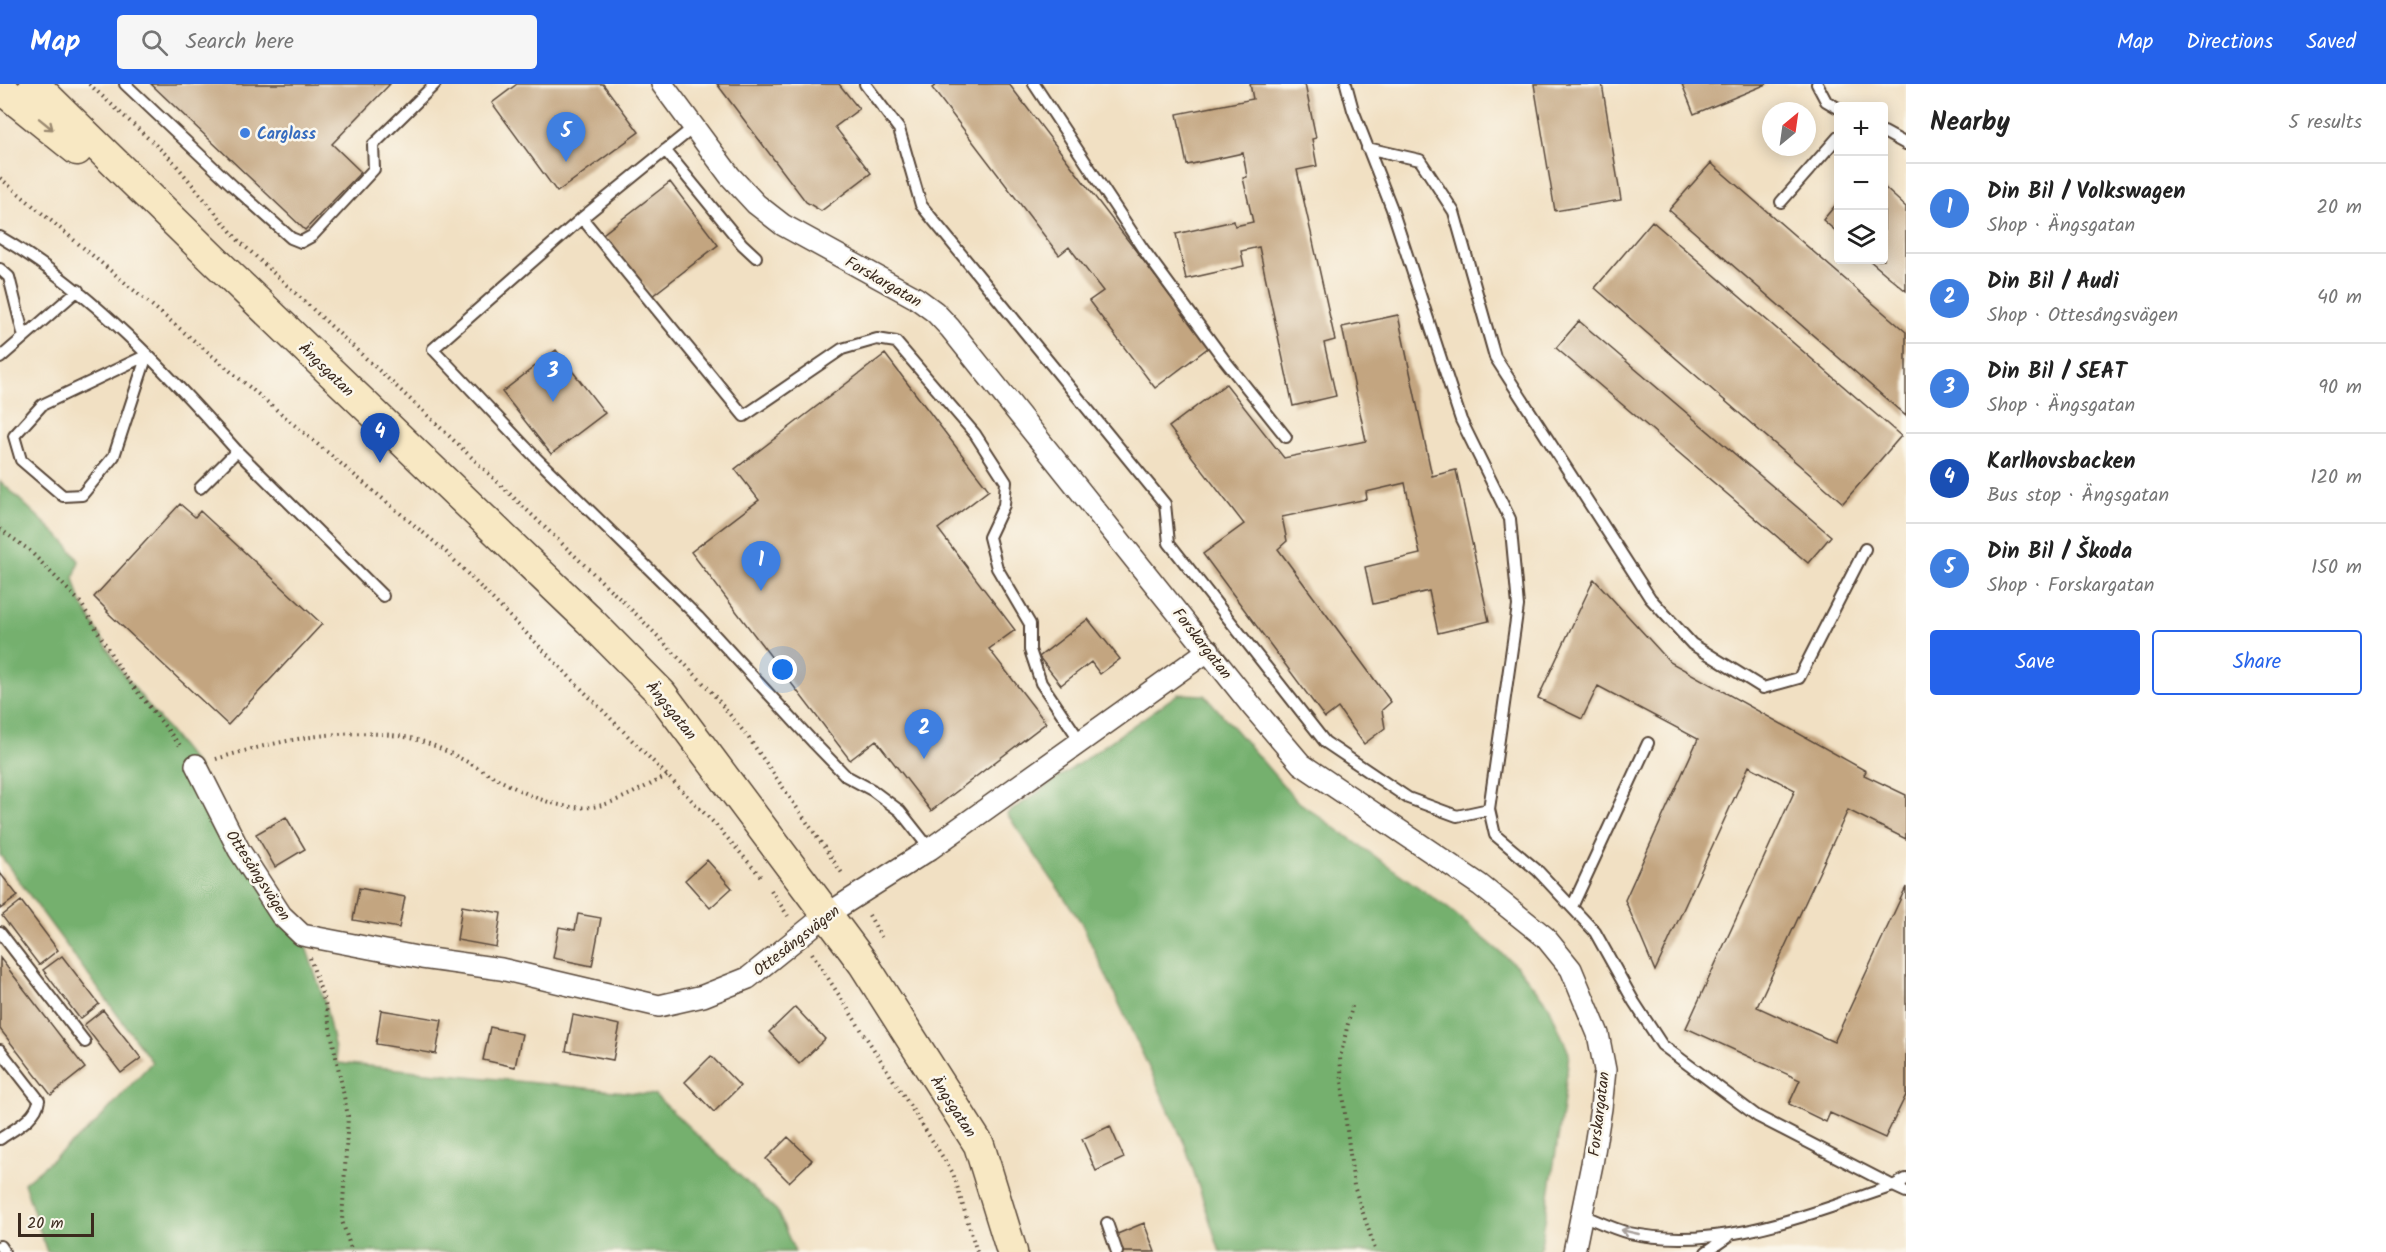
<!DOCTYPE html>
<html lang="en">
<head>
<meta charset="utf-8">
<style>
  body { margin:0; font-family:Kalam,sans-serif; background:#f6f6f6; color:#222 }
  .controls { position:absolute; right:18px; top:18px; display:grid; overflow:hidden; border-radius:6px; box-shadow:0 3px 15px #0003 }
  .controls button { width:54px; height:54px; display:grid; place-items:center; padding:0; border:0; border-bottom:2px solid #e0e0e0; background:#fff; color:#222; font:30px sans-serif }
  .compass { position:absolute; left:1762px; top:18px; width:54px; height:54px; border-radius:50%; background:#fff; box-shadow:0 3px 15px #0003; rotate:29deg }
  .scale { position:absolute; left:18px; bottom:15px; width:76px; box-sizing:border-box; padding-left:6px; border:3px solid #3b2a1e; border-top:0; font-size:16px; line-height:21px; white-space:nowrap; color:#3b2a1e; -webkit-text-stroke:4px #fbf7ec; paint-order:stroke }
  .you { position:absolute; left:783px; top:586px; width:21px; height:21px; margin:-15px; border:4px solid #fff; border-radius:50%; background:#1a73e8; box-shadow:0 0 0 9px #1a73e833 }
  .badge { display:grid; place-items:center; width:39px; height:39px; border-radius:50%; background:#2563eb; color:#fff; font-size:20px; font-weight:700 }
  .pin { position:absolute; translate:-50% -50px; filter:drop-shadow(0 2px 3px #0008) }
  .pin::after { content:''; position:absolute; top:32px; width:21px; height:18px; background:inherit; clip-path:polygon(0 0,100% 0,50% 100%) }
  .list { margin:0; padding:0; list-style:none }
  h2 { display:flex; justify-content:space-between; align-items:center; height:78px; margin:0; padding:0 24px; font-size:26px }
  h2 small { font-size:20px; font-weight:400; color:#767676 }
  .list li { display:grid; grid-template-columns:39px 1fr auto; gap:18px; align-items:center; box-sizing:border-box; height:90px; padding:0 24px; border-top:2px solid #e0e0e0 }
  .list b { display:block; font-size:22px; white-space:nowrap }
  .list p { margin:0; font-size:20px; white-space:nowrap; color:#767676 }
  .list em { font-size:20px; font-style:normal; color:#767676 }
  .actions { display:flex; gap:12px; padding:18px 24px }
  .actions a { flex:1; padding:14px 0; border:2px solid #2563eb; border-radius:6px; text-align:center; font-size:21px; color:#2563eb }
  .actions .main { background:#2563eb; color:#fff }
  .icon { flex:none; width:33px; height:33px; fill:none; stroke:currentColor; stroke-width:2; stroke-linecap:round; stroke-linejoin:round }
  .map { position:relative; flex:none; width:1906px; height:1168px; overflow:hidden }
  header { display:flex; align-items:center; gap:36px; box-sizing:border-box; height:84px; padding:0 30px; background:#2563eb; color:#fff }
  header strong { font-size:28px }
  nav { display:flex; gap:33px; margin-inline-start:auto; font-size:21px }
  .search { width:420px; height:54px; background:#f6f6f6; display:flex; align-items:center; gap:15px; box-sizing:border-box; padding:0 21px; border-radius:6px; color:#767676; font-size:22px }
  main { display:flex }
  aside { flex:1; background:#fff }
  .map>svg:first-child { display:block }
  .forest { fill:#75b06e; stroke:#586d46; stroke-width:1.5 }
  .building { fill:#c3a580 }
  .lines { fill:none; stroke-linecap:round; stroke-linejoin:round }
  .lane-casing { stroke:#564537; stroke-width:14 }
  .street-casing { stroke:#564537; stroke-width:24 }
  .secondary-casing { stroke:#564537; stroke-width:33 }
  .path { stroke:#564537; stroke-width:4; stroke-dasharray:1.5 4.5; stroke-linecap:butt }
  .lane { stroke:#fff; stroke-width:10 }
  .street { stroke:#fff; stroke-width:21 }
  .secondary { stroke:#f8e8c3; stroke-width:30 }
  .oneway { stroke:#9a8970 }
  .oneway2 { stroke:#a79f9a }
  .shop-dot { fill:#3f7fe0; stroke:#fbf7ec; stroke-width:2 }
  .labels { text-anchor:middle; stroke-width:5; stroke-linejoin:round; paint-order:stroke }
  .shop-label { font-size:16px; font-weight:bold; fill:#366cbe; stroke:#fbf7ec; text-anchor:start }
  .street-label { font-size:16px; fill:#3b2a1e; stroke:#fbf7ec }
</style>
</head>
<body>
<header>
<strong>Map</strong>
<div class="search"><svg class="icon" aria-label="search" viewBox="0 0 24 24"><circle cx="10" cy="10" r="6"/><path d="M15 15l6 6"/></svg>Search here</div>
<nav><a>Map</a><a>Directions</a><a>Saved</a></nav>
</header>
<main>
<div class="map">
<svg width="1906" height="1168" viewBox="0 0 1906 1168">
  <rect width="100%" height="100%" fill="#fbf7ec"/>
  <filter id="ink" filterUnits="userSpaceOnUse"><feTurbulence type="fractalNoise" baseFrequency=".0167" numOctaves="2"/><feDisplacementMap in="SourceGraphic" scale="12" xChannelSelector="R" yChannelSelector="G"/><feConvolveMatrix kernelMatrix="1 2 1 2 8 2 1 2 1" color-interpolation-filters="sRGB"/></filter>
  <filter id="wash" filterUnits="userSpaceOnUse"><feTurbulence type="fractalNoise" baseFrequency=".008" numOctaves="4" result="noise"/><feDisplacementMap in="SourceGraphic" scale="24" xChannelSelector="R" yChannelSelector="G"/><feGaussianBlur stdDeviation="1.35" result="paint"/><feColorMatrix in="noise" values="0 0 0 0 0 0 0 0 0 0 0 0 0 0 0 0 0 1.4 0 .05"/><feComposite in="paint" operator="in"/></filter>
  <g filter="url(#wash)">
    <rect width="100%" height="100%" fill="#f1e0c3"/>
    <path class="forest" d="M 0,397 L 66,459 L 79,477 L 74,494 L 81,519 L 121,587 L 196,681 L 302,851 L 325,919 L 338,979 L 655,1011 L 777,1127 L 795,1168 L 47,1168 L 24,1099 L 96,1039 L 152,978 L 0,771 Z
      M 1178,610 L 1205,611 L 1296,716 L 1449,825 L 1518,883 L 1549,922 L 1569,969 L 1563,1023 L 1540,1168 L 1220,1168 L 1185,1061 L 1081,838 L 1007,730 Z"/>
    <g id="blocks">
      <path class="building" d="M 151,0 L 390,0 L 332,60 L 361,88 L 305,146 Z
        M 517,0 L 603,0 L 639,48 L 557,108 L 492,19 Z
        M 717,0 L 839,0 L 859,25 L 835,43 L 871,89 L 821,127 L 806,118 Z
        M 938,0 L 1009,0 L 1209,263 L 1155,304 L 1089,217 L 1103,207 L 1069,163 L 1059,171 L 932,4 Z
        M 1250,0 L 1305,0 L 1316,54 L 1312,55 L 1317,82 L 1297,86 L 1335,256 L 1324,259 L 1336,312 L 1293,322 L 1259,163 L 1241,167 L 1244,182 L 1186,195 L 1176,150 L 1234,137 L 1235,142 L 1253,138 L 1243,94 L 1247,93 L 1243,69 L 1187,81 L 1177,30 L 1253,15 Z
        M 1534,0 L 1602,0 L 1621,116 L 1555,127 Z
        M 1682,0 L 1767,0 L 1694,30 Z
        M 1711,79 L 1906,248 L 1906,332 L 1669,126 Z
        M 670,98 L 718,161 L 652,212 L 603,150 Z
        M 1884,103 L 1906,123 L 1906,207 L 1869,176 L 1884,176 Z
        M 1838,118 L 1838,149 L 1823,136 Z
        M 1652,137 L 1901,352 L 1843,419 L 1595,204 Z
        M 1398,231 L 1432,392 L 1456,386 L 1489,537 L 1438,549 L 1429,507 L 1373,520 L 1365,483 L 1420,470 L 1405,399 L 1366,408 L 1367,415 L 1282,433 L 1287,457 L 1278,465 L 1391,618 L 1382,626 L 1385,644 L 1364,660 L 1338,624 L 1325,634 L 1203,470 L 1244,440 L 1169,343 L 1226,300 L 1284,374 L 1366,357 L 1342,243 Z
        M 1579,237 L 1831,452 L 1808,479 L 1556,264 Z
        M 556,266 L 605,329 L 551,370 L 502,308 Z
        M 885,270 L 989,406 L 938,445 L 1015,546 L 989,565 L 1046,639 L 931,727 L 876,656 L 850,676 L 691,468 L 759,416 L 735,385 Z
        M 180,420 L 195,433 L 200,427 L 322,540 L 228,641 L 107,528 L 108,527 L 94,513 Z
        M 1594,495 L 1670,578 L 1866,687 L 1864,691 L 1906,711 L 1906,755 L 1848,726 L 1757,923 L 1834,958 L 1906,803 L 1906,1011 L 1885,1054 L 1830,1029 L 1826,1038 L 1789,1020 L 1800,996 L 1686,944 L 1795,706 L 1749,682 L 1655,887 L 1625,816 L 1698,655 L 1598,602 L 1582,635 L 1538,614 Z
        M 1088,535 L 1120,575 L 1100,590 L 1091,578 L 1061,601 L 1039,573 Z
        M 286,733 L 305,765 L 275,783 L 256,750 Z
        M 707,776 L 732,804 L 710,824 L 685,796 Z
        M 0,789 L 18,812 L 0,825 Z
        M 359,804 L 405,813 L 399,844 L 353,836 Z
        M 21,817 L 58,866 L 39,881 L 2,832 Z
        M 462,822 L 501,829 L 496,863 L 457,856 Z
        M 578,830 L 601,834 L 592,882 L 553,874 L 559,843 L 575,846 Z
        M 62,872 L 99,920 L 80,935 L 43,886 Z
        M 0,874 L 85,984 L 51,1011 L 0,945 Z
        M 795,923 L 825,955 L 799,980 L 769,948 Z
        M 103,926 L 141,974 L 121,989 L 84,941 Z
        M 381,926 L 442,936 L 436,970 L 376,960 Z
        M 573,931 L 620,941 L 613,976 L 566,967 Z
        M 490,943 L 522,950 L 515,983 L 483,976 Z
        M 711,972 L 740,1002 L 714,1028 L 685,998 Z
        M 1110,1042 L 1124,1074 L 1096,1087 L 1082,1055 Z
        M 788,1053 L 812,1076 L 789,1098 L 766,1075 Z
        M 1144,1139 L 1155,1168 L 1122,1168 L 1115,1151 Z"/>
    </g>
  </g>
  <g filter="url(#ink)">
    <use href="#blocks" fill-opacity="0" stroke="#564537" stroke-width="1.5"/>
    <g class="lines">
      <g class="lane-casing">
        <path id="lane" d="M 125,0 L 233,102 L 291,154 L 301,158 L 312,152 L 374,85 L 373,61 L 435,0
          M 865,0 L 899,45 L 921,121 L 1165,420 L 1169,459 L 1325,658 L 1408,714 L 1457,732 L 1489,725 L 1495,751 L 1538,787 L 1595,848 L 1634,918 L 1662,961 L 1757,1032 L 1893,1102 C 1808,1130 1720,1168 1629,1149 C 1613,1145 1597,1137 1582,1131
          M 1034,0 L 1143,165 L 1223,274 L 1286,353
          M 1346,0 L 1353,26 L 1392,125 L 1461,336 L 1510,435 L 1518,522 L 1489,725
          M 1817,0 L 1826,17 L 1838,24
          M 694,43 L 582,134 L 433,265 L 536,374 L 698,533 L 814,659 L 846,692 L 872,706 L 900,727 L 930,765
          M 1884,48 L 1906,60
          M 1367,64 L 1420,76 L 1454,128 L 1495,273 L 1650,514 L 1692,560 L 1763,604 L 1799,594 L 1865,465
          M 665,66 L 742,160 L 756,173
          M 1781,118 L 1838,53
          M 582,134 L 744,332 L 842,265 L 877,255 L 896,258 L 975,350 L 1006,398 L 1004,421 L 989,453 L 997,484 L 1030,540 L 1030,566 L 1041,599 L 1081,658
          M 0,153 C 91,206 168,289 237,367 L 200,404
          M 0,185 L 9,193 L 24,253
          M 147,271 L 114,372 L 82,411 L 63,412 L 21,376 L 14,352 L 42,321 Z
          M 0,274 L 78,206
          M 237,367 L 383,512
          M 1572,823 L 1648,659
          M 0,848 L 85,958
          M 0,966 L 39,1016 C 37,1034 14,1045 0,1055
          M 1906,1095 L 1893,1102 L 1906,1108
          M 1107,1139 L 1117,1168
          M 0,1162 L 4,1168
          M 1706,1168 L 1729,1152"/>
      </g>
      <g class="street-casing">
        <path id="street" d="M 662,0 L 730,92 L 756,120 L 783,141 L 916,214 L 935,228 L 950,244 L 1251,621 L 1301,680 L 1480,801 L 1545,853 L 1571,885 L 1598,950 L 1605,986 L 1601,1024 L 1592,1080 L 1574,1168
          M 196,681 L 239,766 L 281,831 L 302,851 L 422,874 L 501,885 L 659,922 L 703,912 L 748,894 L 826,831 L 930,765 L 1209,566"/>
      </g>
      <g class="secondary-casing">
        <path id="secondary" d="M 34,0 L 213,175 L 589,536 L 661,609 L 863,879 L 979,1061 L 1012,1168
          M 0,4 L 77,66"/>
      </g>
      <path class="path" d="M 89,0 L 172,76 L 238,156 L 425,329 L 638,532 L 709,605 L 748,653 L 844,792
        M 0,94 L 445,467 L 716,741 L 763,795
        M 0,445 L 29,466 L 81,519 L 121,587 L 182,664
        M 216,675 C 276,657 343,642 405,653 C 472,665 540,743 609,719 C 629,712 648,701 667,692
        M 771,806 L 788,832
        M 869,831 L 883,856
        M 812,869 L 953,1089 L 977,1168
        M 310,874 L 325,919 L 348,1032 L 342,1137 L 352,1168
        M 1352,922 L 1340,974 L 1345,1030 L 1354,1102 L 1376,1168"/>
      <use href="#lane" class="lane"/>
      <use href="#street" class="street"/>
      <use href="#secondary" class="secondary"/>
    </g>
    <defs><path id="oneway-shaft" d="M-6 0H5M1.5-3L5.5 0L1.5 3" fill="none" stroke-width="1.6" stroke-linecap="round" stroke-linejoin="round" transform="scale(1.5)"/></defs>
    <use class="oneway" href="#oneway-shaft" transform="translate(46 40) rotate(39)"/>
    <use class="oneway2" href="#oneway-shaft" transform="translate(1630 1148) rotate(-167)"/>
  </g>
  <circle class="shop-dot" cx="245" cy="49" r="6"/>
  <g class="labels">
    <g class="shop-label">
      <text x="257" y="55">Carglass</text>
    </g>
    <g class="street-label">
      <text transform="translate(884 197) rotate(30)" y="6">Forskargatan</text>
      <text transform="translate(327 285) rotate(44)" y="6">Ängsgatan</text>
      <text transform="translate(1203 559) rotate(52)" y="6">Forskargatan</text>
      <text transform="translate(672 626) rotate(51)" y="6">Ängsgatan</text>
      <text transform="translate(259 791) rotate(57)" y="6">Ottesångsvägen</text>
      <text transform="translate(796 856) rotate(-38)" y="6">Ottesångsvägen</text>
      <text transform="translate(954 1022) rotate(57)" y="6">Ängsgatan</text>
      <text transform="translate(1598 1030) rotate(-83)" y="6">Forskargatan</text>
    </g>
  </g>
</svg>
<div class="controls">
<button>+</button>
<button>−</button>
<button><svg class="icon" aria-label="layers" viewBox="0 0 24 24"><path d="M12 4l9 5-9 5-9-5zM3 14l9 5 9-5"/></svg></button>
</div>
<svg class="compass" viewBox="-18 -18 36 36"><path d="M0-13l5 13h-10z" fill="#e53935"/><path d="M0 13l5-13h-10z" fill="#767676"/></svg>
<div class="scale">20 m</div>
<div class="you"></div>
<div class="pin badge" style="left:761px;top:507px;background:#3f7fe0">1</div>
<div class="pin badge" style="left:924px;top:675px;background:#3f7fe0">2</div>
<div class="pin badge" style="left:553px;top:318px;background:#3f7fe0">3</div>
<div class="pin badge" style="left:380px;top:379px;background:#1a4fb4">4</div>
<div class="pin badge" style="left:566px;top:78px;background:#3f7fe0">5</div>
</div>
<aside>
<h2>Nearby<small>5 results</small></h2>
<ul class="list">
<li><span class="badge" style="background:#3f7fe0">1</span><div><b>Din Bil / Volkswagen</b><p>Shop · Ängsgatan</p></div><em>20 m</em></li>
<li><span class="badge" style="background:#3f7fe0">2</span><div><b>Din Bil / Audi</b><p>Shop · Ottesångsvägen</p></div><em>40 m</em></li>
<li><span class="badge" style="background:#3f7fe0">3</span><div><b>Din Bil / SEAT</b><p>Shop · Ängsgatan</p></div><em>90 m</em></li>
<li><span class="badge" style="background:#1a4fb4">4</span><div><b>Karlhovsbacken</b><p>Bus stop · Ängsgatan</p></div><em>120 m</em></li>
<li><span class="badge" style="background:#3f7fe0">5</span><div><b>Din Bil / Škoda</b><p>Shop · Forskargatan</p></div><em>150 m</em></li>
</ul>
<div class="actions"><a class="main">Save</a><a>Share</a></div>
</aside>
</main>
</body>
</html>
